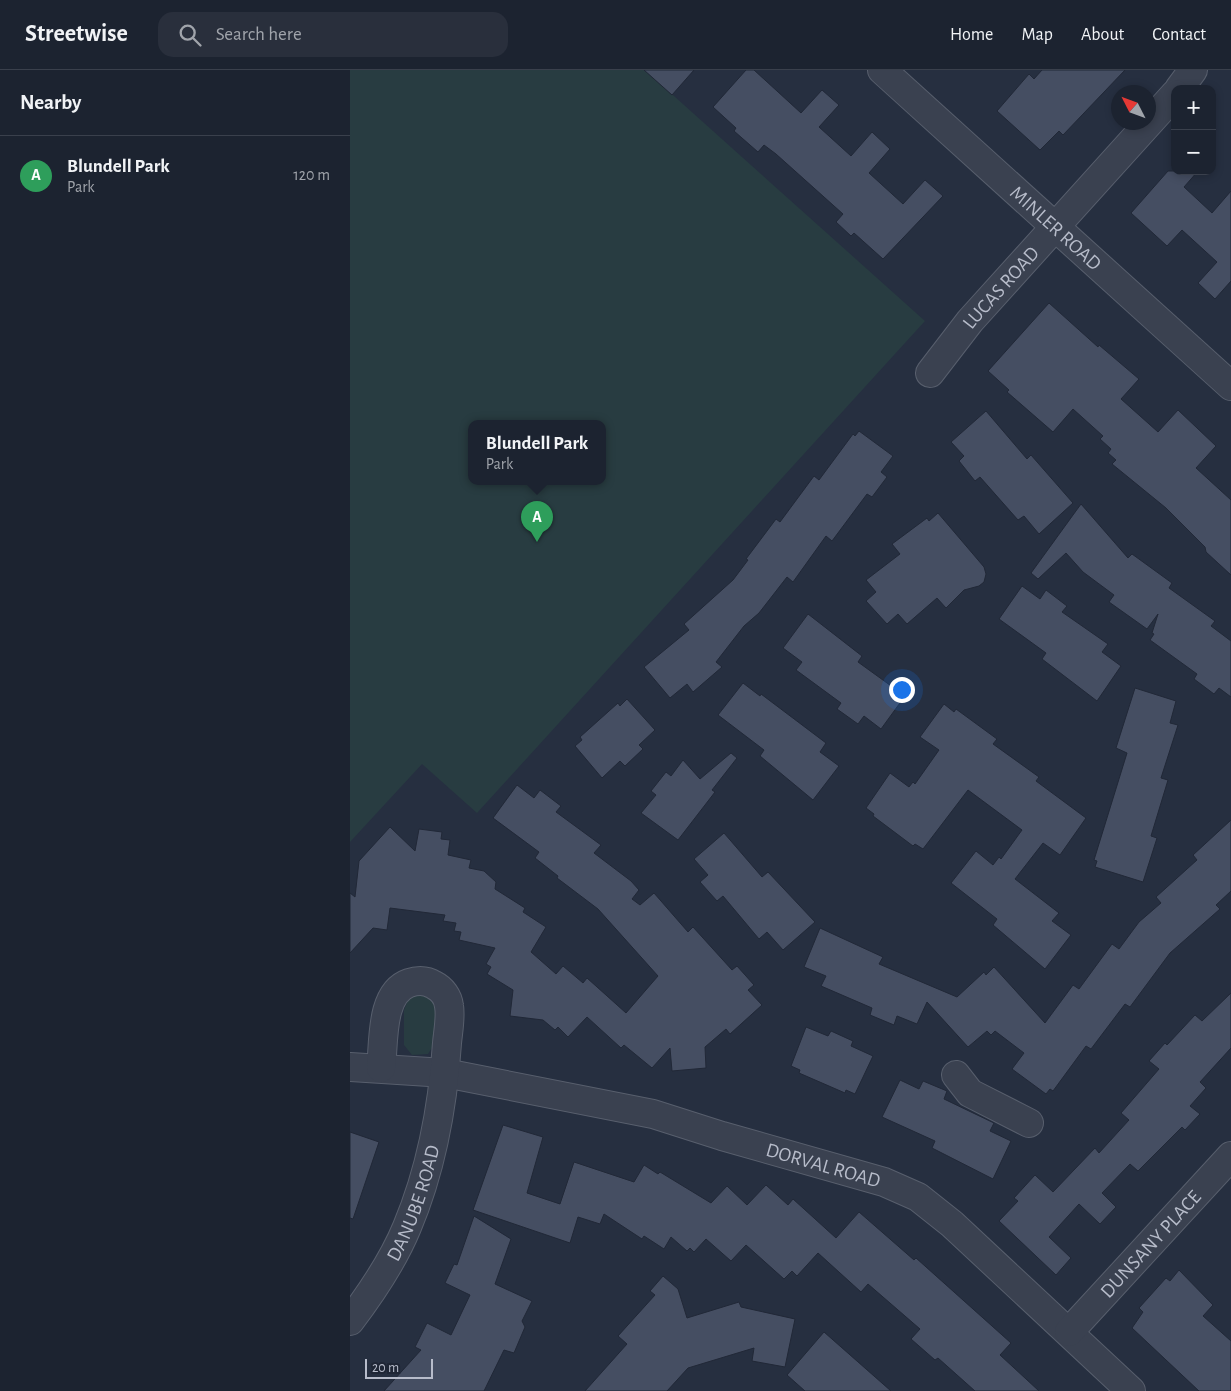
<!DOCTYPE html>
<html lang="en">
<head>
<meta charset="utf-8">
<style>
  body { margin:0; font-family:"Alegreya Sans",sans-serif; background:#292f3c; color:#f1f3f6 }
  .controls { position:absolute; right:15px; top:15px; display:grid; overflow:hidden; border-radius:10px; box-shadow:0 2px 8px #0003 }
  .controls button { width:45px; height:45px; display:grid; place-items:center; padding:0; border:0; border-bottom:1px solid #3a404c; background:#1c2330; color:#f1f3f6; font:25px sans-serif }
  .compass { position:absolute; left:761px; top:15px; width:45px; height:45px; border-radius:50%; background:#1c2330; box-shadow:0 2px 8px #0003; rotate:312deg }
  .scale { position:absolute; left:15px; bottom:12px; width:68px; box-sizing:border-box; padding-left:5px; border:2px solid #b7bcca; border-top:0; font-size:14px; line-height:18px; white-space:nowrap; color:#b7bcca; -webkit-text-stroke:4px #1f2635; paint-order:stroke }
  .you { position:absolute; left:551px; top:619px; width:18px; height:18px; margin:-12px; border:4px solid #fff; border-radius:50%; background:#1a73e8; box-shadow:0 0 0 8px #1a73e833 }
  .badge { display:grid; place-items:center; width:32px; height:32px; border-radius:50%; background:#90adf6; color:#fff; font-size:16px; font-weight:700 }
  .pin { position:absolute; translate:-50% -41px; filter:drop-shadow(0 1px 2px #0008) }
  .pin::after { content:''; position:absolute; top:26px; width:18px; height:15px; background:inherit; clip-path:polygon(0 0,100% 0,50% 100%) }
  .popup { position:absolute; left:118px; top:350px; width:138px; height:65px; box-sizing:border-box; display:grid; place-content:center; border-radius:10px; background:#1c2330; filter:drop-shadow(0 1px 4px #0005); font-size:16px; white-space:nowrap; color:#a0a4ab }
  .popup b { font-size:19px; color:#f1f3f6 }
  .popup::after { content:''; position:absolute; left:50%; top:100%; margin-left:-10px; border:10px solid transparent; border-top-color:#1c2330 }
  .list { margin:0; padding:0; list-style:none }
  h2 { display:flex; justify-content:space-between; align-items:center; height:65px; margin:0; padding:0 20px; font-size:21px }
  h2 small { font-size:16px; font-weight:400; color:#a0a4ab }
  .list li { display:grid; grid-template-columns:32px 1fr auto; gap:15px; align-items:center; box-sizing:border-box; height:80px; padding:0 20px; border-top:1px solid #3a404c }
  .list b { display:block; font-size:19px; white-space:nowrap }
  .list p { margin:0; font-size:16px; white-space:nowrap; color:#a0a4ab }
  .list em { font-size:16px; font-style:normal; color:#a0a4ab }
  .icon { flex:none; width:28px; height:28px; fill:none; stroke:currentColor; stroke-width:2; stroke-linecap:round; stroke-linejoin:round }
  .map { position:relative; flex:none; width:881px; height:1321px; overflow:hidden }
  header { display:flex; align-items:center; gap:30px; box-sizing:border-box; height:70px; padding:0 25px; background:#1c2330; border-bottom:1px solid #3a404c }
  header strong { font-size:24px }
  nav { display:flex; gap:28px; margin-inline-start:auto; font-size:18px }
  .search { width:350px; height:45px; background:#292f3c; display:flex; align-items:center; gap:12px; box-sizing:border-box; padding:0 18px; border-radius:15px; color:#a0a4ab; font-size:19px }
  main { display:flex }
  aside { flex:1; background:#1c2330 }
  .map>svg:first-child { display:block }
  .green { fill:#283c41; fill-rule:evenodd }
  .building { fill:#454e62; stroke:#212837 }
  .lines { fill:none; stroke-linecap:round; stroke-linejoin:round }
  .minor-casing { stroke:#585f6d; stroke-width:30 }
  .minor { stroke:#3a4150; stroke-width:28 }
  .labels { text-anchor:middle; stroke-width:5; stroke-linejoin:round; paint-order:stroke }
  .street-label { font-size:20px; fill:#b7bcca; stroke:#1f2635 }
</style>
</head>
<body>
<header>
<strong>Streetwise</strong>
<div class="search"><svg class="icon" aria-label="search" viewBox="0 0 24 24"><circle cx="10" cy="10" r="6"/><path d="M15 15l6 6"/></svg>Search here</div>
<nav><a>Home</a><a>Map</a><a>About</a><a>Contact</a></nav>
</header>
<main>
<aside>
<h2>Nearby<small></small></h2>
<ul class="list">
<li><span class="badge" style="background:#2e9e5b">A</span><div><b>Blundell Park</b><p>Park</p></div><em>120 m</em></li>
</ul>
</aside>
<div class="map">
<svg width="881" height="1321" viewBox="0 0 881 1321">
  <rect width="100%" height="100%" fill="#262f40"/>
  <path class="green" d="M 0,0 L 295,0 L 575,251 L 127,743 L 72,694 L 0,772 ZM 122,353 L 252,353 L 252,411 L 122,411 Z
    M 73,923 L 87,933 L 85,973 L 78,984 L 62,985 L 54,975 L 54,940 L 59,928 Z"/>
  <path class="building" d="M 294,0 L 344,0 L 322,25 Z
    M 396,0 L 404,0 L 451,43 L 472,20 L 489,35 L 469,57 L 501,86 L 522,62 L 540,79 L 519,103 L 553,134 L 575,110 L 593,126 L 533,189 L 504,163 L 501,166 L 486,152 L 493,144 L 426,84 L 414,75 L 408,82 L 384,61 L 386,58 L 363,37 Z
    M 692,0 L 775,0 L 713,65 L 709,61 L 690,80 L 647,41 L 679,4 L 684,9 Z
    M 818,101 L 848,101 L 834,117 L 862,143 L 881,121 L 881,211 L 865,229 L 848,213 L 867,192 L 832,160 L 817,176 L 781,143 Z
    M 699,233 L 748,277 L 749,275 L 789,309 L 771,329 L 808,362 L 828,340 L 866,376 L 846,398 L 881,430 L 881,505 L 856,482 L 855,477 L 816,438 L 762,394 L 766,390 L 758,383 L 761,379 L 750,369 L 753,366 L 723,339 L 703,362 L 657,322 L 659,320 L 638,301 Z
    M 636,341 L 677,389 L 681,385 L 723,433 L 689,464 L 674,446 L 668,450 L 630,407 L 625,411 L 609,391 L 614,386 L 601,372 Z
    M 509,361 L 543,386 L 531,402 L 537,407 L 522,427 L 517,424 L 482,471 L 476,466 L 443,512 L 437,507 L 409,543 L 394,556 L 366,592 L 372,597 L 343,622 L 337,614 L 320,628 L 294,597 L 339,560 L 334,554 L 383,510 L 398,490 L 396,489 L 426,449 L 430,452 L 464,406 L 469,410 L 503,364 L 505,366 Z
    M 731,434 L 778,488 L 782,484 L 822,513 L 819,518 L 865,551 L 861,556 L 881,571 L 881,627 L 869,618 L 864,624 L 844,609 L 847,604 L 800,570 L 804,564 L 802,563 L 808,544 L 797,559 L 759,532 L 764,525 L 733,502 L 716,483 L 688,509 L 681,503 Z
    M 588,443 L 634,497 L 636,504 L 634,512 L 629,516 L 614,520 L 596,538 L 587,528 L 557,554 L 548,544 L 537,554 L 516,531 L 526,522 L 516,510 L 550,484 L 542,474 L 577,448 L 579,451 Z
    M 672,516 L 690,529 L 696,520 L 717,536 L 712,542 L 758,574 L 752,582 L 771,596 L 747,631 L 692,589 L 696,583 L 649,549 Z
    M 458,544 L 512,586 L 508,592 L 555,626 L 531,659 L 514,646 L 508,654 L 487,639 L 491,633 L 446,600 L 452,592 L 433,578 Z
    M 393,613 L 410,626 L 411,624 L 476,673 L 470,682 L 489,696 L 463,730 L 410,686 L 414,680 L 368,645 Z
    M 785,618 L 826,631 L 820,653 L 828,655 L 811,708 L 818,710 L 801,766 L 807,768 L 793,812 L 745,797 L 747,791 L 744,790 L 777,683 L 766,678 Z
    M 277,629 L 305,660 L 289,675 L 293,679 L 275,696 L 270,691 L 252,708 L 225,676 L 232,670 L 230,667 L 268,633 L 270,636 Z
    M 594,634 L 604,642 L 606,639 L 647,669 L 643,674 L 689,707 L 686,711 L 736,748 L 710,785 L 693,773 L 665,809 L 709,843 L 702,851 L 721,865 L 695,899 L 643,855 L 647,849 L 601,813 L 626,781 L 643,795 L 649,787 L 651,789 L 672,760 L 618,720 L 573,779 L 565,774 L 563,776 L 523,746 L 524,744 L 516,738 L 540,703 L 559,717 L 563,712 L 565,714 L 589,680 L 570,667 Z
    M 381,683 L 387,688 L 362,720 L 365,722 L 328,770 L 291,743 L 306,725 L 301,721 L 316,702 L 321,706 L 333,690 L 350,709 Z
    M 167,715 L 184,728 L 190,720 L 211,736 L 206,742 L 251,775 L 244,783 L 281,811 L 289,820 L 282,829 L 290,835 L 304,823 L 338,862 L 343,857 L 382,900 L 387,896 L 404,915 L 398,920 L 412,935 L 380,964 L 376,959 L 355,977 L 356,998 L 322,1001 L 320,978 L 302,998 L 274,975 L 271,978 L 237,947 L 218,967 L 208,957 L 205,960 L 193,950 L 160,946 L 163,920 L 137,904 L 141,897 L 136,894 L 145,878 L 109,870 L 111,862 L 104,861 L 106,853 L 93,851 L 95,845 L 40,838 L 37,860 L 23,858 L 0,883 L 0,823 L 5,827 L 9,791 L 40,757 L 65,781 L 69,759 L 92,762 L 91,769 L 100,770 L 98,785 L 121,790 L 119,798 L 134,801 L 146,812 L 145,819 L 175,838 L 173,842 L 196,857 L 181,882 L 206,904 L 213,896 L 233,913 L 237,908 L 276,943 L 308,906 L 248,839 L 207,808 L 208,806 L 185,788 L 189,782 L 143,748 Z
    M 881,750 L 881,821 L 866,835 L 870,839 L 820,883 L 780,937 L 775,934 L 741,979 L 736,976 L 703,1021 L 700,1019 L 696,1024 L 662,999 L 674,983 L 645,961 L 641,965 L 637,961 L 618,977 L 577,932 L 567,954 L 547,946 L 544,955 L 520,945 L 522,938 L 471,916 L 476,906 L 454,897 L 470,858 L 533,887 L 529,894 L 607,927 L 634,902 L 636,905 L 644,897 L 695,953 L 723,915 L 729,919 L 762,874 L 769,879 L 789,852 L 811,833 L 806,827 L 847,790 L 843,785 Z
    M 374,763 L 412,807 L 418,802 L 465,852 L 433,880 L 417,862 L 409,869 L 373,826 L 367,831 L 350,812 L 358,805 L 344,789 Z
    M 881,923 L 881,978 L 850,1012 L 856,1018 L 840,1036 L 850,1044 L 835,1060 L 832,1057 L 788,1101 L 780,1094 L 752,1123 L 766,1137 L 750,1154 L 729,1134 L 699,1167 L 721,1188 L 706,1205 L 649,1151 L 668,1131 L 664,1128 L 685,1105 L 703,1122 L 745,1078 L 749,1083 L 779,1050 L 771,1043 L 809,999 L 799,991 L 815,973 L 817,975 L 845,945 L 852,951 Z
    M 456,957 L 478,966 L 481,961 L 503,971 L 501,976 L 523,986 L 505,1024 L 496,1020 L 495,1023 L 449,1003 L 450,1000 L 441,996 Z
    M 550,1010 L 569,1019 L 573,1011 L 597,1021 L 594,1029 L 644,1053 L 640,1061 L 661,1071 L 643,1109 L 582,1078 L 585,1071 L 532,1047 Z
    M 153,1055 L 193,1067 L 177,1123 L 210,1134 L 224,1092 L 284,1112 L 294,1095 L 308,1104 L 310,1102 L 361,1133 L 377,1116 L 397,1135 L 416,1115 L 438,1135 L 443,1129 L 486,1168 L 509,1142 L 564,1190 L 566,1188 L 661,1273 L 650,1285 L 689,1321 L 625,1321 L 588,1288 L 585,1290 L 561,1269 L 570,1259 L 518,1214 L 511,1222 L 468,1183 L 447,1206 L 442,1201 L 434,1209 L 396,1175 L 381,1191 L 356,1169 L 344,1182 L 340,1178 L 337,1181 L 321,1167 L 314,1179 L 294,1166 L 292,1169 L 254,1144 L 250,1154 L 228,1147 L 220,1173 L 123,1140 Z
    M 0,1062 L 29,1072 L 3,1149 L 0,1148 Z
    M 124,1146 L 161,1169 L 145,1214 L 182,1231 L 172,1251 L 175,1257 L 164,1283 L 154,1280 L 134,1321 L 34,1321 L 71,1280 L 65,1277 L 77,1253 L 101,1265 L 120,1225 L 95,1213 L 104,1194 L 107,1195 Z
    M 829,1200 L 863,1235 L 853,1246 L 881,1271 L 881,1321 L 849,1321 L 782,1258 L 793,1242 L 789,1238 L 816,1208 L 820,1211 Z
    M 313,1206 L 328,1219 L 337,1248 L 389,1232 L 391,1237 L 445,1249 L 435,1297 L 402,1291 L 404,1278 L 338,1298 L 317,1321 L 235,1321 L 277,1274 L 268,1266 L 305,1225 L 300,1221 Z
    M 474,1262 L 541,1321 L 455,1321 L 437,1305 Z"/>
  <g class="lines">
    <g class="minor-casing">
      <g id="minor">
        <path id="s1" d="M 532,0 L 881,316"/>
        <path d="M 829,19 L 843,0"/>
        <path id="s2" d="M 580,303 L 620,251 L 825,24"/>
        <path id="s3" d="M 0,997 L 95,1003 L 303,1044 L 372,1066 L 534,1112 L 568,1127 L 602,1154 L 781,1321"/>
        <path d="M 606,1005 L 620,1023 L 679,1053"/>
        <path id="s4" d="M 0,1251 C 22,1222 43,1191 57,1157 C 81,1100 93,1035 97,973 C 98,962 101,947 99,936 C 98,927 92,919 84,915 C 76,910 68,910 59,913 C 30,923 34,973 31,998"/>
        <path id="s5" d="M 719,1262 L 881,1086"/>
      </g>
    </g>
    <use href="#minor" class="minor"/>
  </g>
  <g class="labels">
    <g class="street-label">
      <text dy="7" stroke="none"><textPath href="#s1" startOffset="235">MINLER ROAD</textPath></text>
      <text dy="7" stroke="none"><textPath href="#s2" startOffset="111">LUCAS ROAD</textPath></text>
      <text dy="7" stroke="none"><textPath href="#s3" startOffset="485">DORVAL ROAD</textPath></text>
      <text dy="7" stroke="none"><textPath href="#s4" startOffset="135">DANUBE ROAD</textPath></text>
      <text dy="7" stroke="none"><textPath href="#s5" startOffset="120">DUNSANY PLACE</textPath></text>
    </g>
  </g>
</svg>
<div class="controls">
<button>+</button>
<button>−</button>
</div>
<svg class="compass" viewBox="-18 -18 36 36"><path d="M0-13l5 13h-10z" fill="#e53935"/><path d="M0 13l5-13h-10z" fill="#a0a4ab"/></svg>
<div class="scale">20 m</div>
<div class="you"></div>
<div class="pin badge" style="left:187px;top:472px;background:#2e9e5b">A</div>
<div class="popup"><b>Blundell Park</b>Park</div>
</div>
</main>
</body>
</html>
